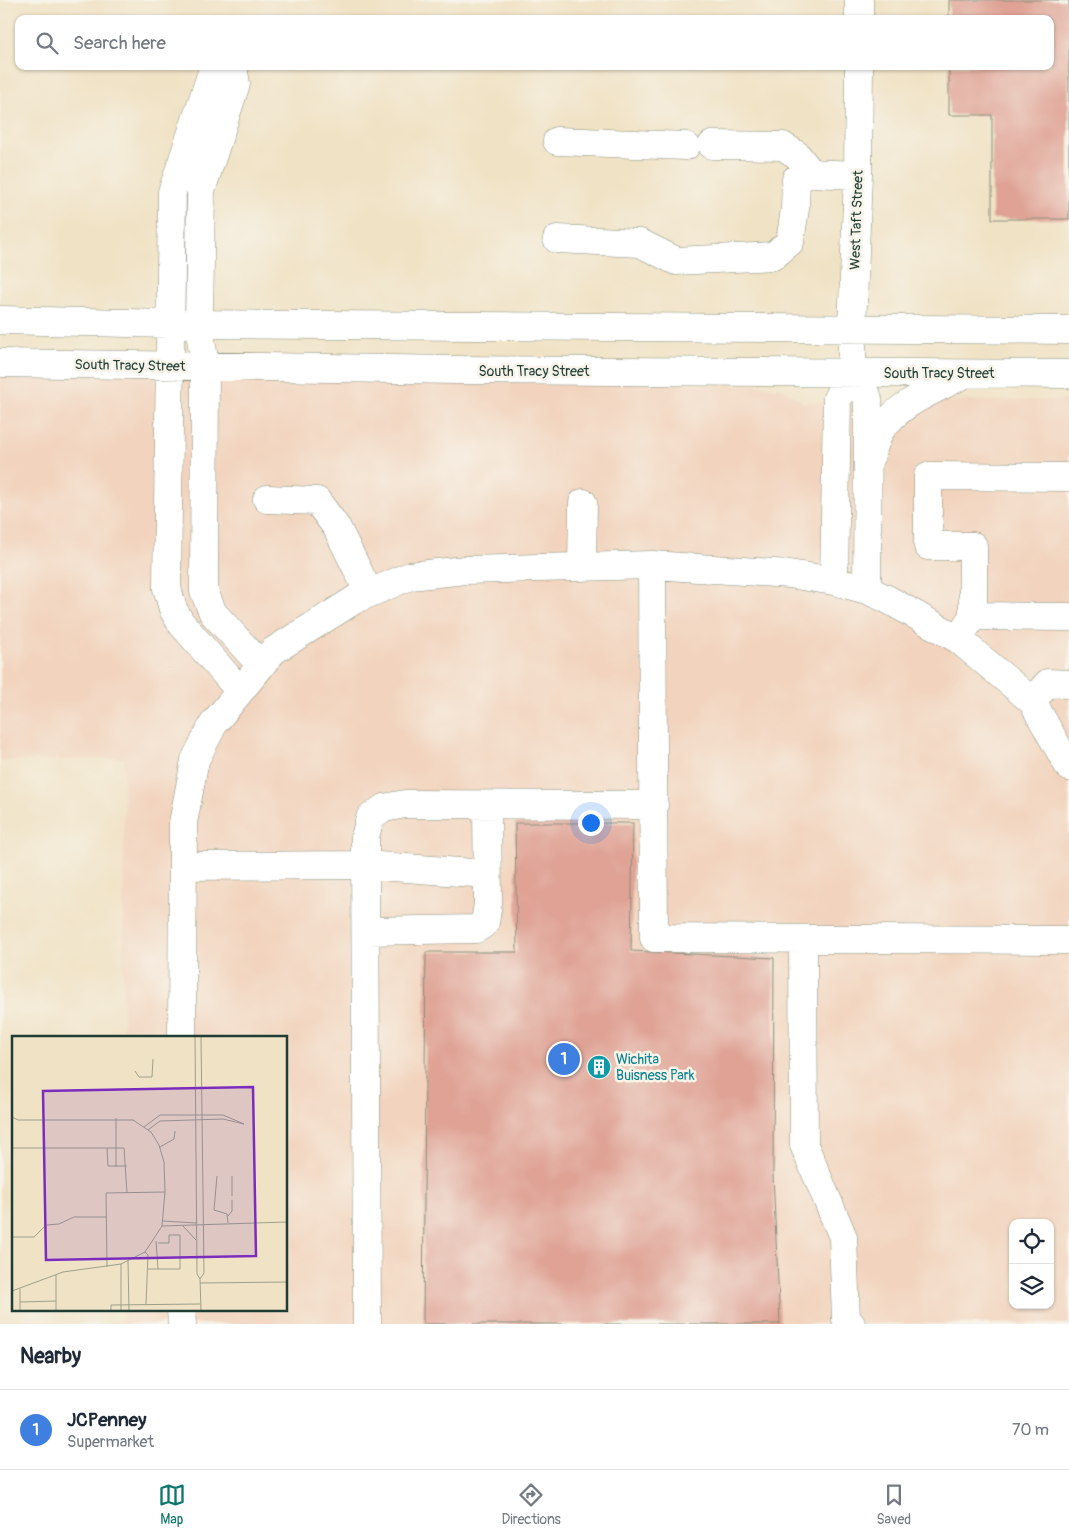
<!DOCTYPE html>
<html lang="en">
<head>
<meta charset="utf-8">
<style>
  body { margin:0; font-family:Pangolin,sans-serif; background:#f2f2f3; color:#1f2937 }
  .controls { position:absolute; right:15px; bottom:15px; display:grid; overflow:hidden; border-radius:10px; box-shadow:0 1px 4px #0004 }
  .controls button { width:45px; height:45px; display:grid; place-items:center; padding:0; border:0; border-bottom:1px solid #e0e1e3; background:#fff; color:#1f2937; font:25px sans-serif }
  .you { position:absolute; left:590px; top:822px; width:18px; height:18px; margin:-12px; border:4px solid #fff; border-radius:50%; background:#1a73e8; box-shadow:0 0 0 8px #1a73e833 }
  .badge { display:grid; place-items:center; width:32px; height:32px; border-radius:50%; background:#0f766e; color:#fff; font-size:16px; font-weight:700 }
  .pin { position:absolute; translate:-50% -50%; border:2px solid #fff; box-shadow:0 1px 5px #0006 }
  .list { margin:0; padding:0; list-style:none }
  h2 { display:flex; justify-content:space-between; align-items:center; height:65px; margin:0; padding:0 20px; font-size:21px }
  h2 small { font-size:16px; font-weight:400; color:#747a83 }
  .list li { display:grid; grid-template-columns:32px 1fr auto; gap:15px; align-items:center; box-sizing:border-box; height:80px; padding:0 20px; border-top:1px solid #e0e1e3 }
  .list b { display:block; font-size:19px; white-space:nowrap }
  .list p { margin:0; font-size:16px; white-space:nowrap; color:#747a83 }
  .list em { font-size:16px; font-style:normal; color:#747a83 }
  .icon { flex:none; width:28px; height:28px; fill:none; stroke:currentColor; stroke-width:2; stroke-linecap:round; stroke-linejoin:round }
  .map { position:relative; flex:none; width:1069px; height:1324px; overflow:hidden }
  .search { position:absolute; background:#fff; box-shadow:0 1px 4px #0004; left:15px; right:15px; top:15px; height:55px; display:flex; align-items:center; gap:12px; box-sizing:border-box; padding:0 18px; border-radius:10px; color:#747a83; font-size:19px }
  .sheet { height:145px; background:#fff }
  nav { display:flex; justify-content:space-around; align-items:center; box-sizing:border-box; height:70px; border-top:1px solid #e0e1e3; background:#fff; font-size:14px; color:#747a83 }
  nav a { display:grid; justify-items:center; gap:2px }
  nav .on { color:#0f766e }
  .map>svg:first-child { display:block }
  .built { fill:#f2d4be; fill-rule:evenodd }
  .building { fill:#dfa294 }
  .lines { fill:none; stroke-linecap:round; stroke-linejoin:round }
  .minor-casing { stroke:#88907c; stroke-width:29 }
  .minor { stroke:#fff; stroke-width:28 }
  .labels { text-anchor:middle; stroke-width:5; stroke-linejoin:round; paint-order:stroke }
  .street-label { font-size:14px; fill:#1f3d34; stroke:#f7f3e8 }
  .culture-label { font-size:14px; fill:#0d838f; stroke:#f7f3e8; text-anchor:start }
  .inset-road { fill:none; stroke:#9ca08b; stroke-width:1 }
  .view { fill:#7b2cbf; fill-opacity:0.15; stroke:#7b2cbf; stroke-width:2.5 }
  .inset-edge { fill:none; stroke:#1f3d34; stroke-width:2.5 }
</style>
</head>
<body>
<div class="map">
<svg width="1069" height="1324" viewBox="0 0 1069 1324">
  <rect width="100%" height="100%" fill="#f7f3e8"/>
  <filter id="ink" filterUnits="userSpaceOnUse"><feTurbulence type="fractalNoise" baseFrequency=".02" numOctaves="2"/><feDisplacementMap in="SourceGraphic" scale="10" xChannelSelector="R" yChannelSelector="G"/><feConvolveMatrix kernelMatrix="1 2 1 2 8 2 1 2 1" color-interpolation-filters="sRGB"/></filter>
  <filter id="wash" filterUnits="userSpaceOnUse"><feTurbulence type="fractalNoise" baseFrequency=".0096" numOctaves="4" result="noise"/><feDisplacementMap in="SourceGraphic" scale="20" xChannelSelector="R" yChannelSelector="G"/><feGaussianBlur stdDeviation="1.12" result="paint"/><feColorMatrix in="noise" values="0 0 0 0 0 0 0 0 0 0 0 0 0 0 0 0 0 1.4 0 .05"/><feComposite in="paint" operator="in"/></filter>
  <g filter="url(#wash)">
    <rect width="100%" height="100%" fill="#f0e2c5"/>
    <path class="built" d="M 0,373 L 756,385 L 782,388 L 802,402 L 1069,400 L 1069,1324 L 122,1324 L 122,1310 L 286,1310 L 286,1038 L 123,1038 L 124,758 L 0,761 ZM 1013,1223 L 1050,1223 L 1050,1305 L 1013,1305 Z"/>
    <g id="blocks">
      <path class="building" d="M 949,0 L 1069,0 L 1069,219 L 992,219 L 992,115 L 949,115 L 949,66 L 1050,66 L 1050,19 L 949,19 Z
        M 515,823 L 633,823 L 631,951 L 774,958 L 773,1176 L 780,1324 L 423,1324 L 426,952 L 517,952 Z"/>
    </g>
  </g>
  <g filter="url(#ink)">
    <use href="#blocks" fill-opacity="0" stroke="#88907c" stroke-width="1"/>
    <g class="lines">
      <g class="minor-casing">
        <path id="minor" d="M 859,19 L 859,0
          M 224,66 L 211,75 L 172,192 L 167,588 L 173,609 L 181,623 L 240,691
          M 233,66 L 236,84 L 201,191 L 199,324 L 205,367 L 204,591 L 213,613 L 261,665
          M 557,141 L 686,146
          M 712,145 L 783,146 L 797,155 L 811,173
          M 557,239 L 640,243 L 676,261 L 773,256 L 790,242 L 795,209 L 796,179 L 811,173 L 858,175
          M 0,320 L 170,324 L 1069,330
          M 0,363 L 456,370 L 1069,374
          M 852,373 L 852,329 L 858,175 L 859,66
          M 852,373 L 868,398 L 867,590
          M 870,457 C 873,449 876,439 880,431 C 899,403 932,391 961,376
          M 267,499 L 317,501 L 337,528 L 369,593
          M 652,565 L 654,938 L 1069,940
          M 582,567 L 583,503
          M 834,581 L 837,398 L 852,373
          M 973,616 L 973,546 L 928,546 L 928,476 L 1069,477
          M 963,631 L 973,616 L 1069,617
          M 1032,701 L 1048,683 L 1069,684
          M 183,866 L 365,865 L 487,874
          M 366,931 L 476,929 L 485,923 L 488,903 L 487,805
          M 803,939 L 804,1145 L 843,1237 L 846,1319 L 851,1324
          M 182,1038 L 183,823 L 195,760 L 214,723 L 273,651 L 356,599 L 410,576 L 465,570 L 652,565 L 789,574 L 834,581 L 867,590 L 887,599 L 958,639 L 1032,701 L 1069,767
          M 181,1310 L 182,1324
          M 367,1324 L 365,837 L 370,818 L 384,808 L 405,804 L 654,805"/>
      </g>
      <use href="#minor" class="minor"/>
    </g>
  </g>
  <defs>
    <g id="building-disc" transform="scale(1.25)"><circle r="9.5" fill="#0f9aa8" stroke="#f7f3e8"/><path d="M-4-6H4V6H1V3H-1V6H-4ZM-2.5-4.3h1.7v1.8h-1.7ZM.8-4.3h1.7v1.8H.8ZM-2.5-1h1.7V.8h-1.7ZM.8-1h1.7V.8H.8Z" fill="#fff"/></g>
  </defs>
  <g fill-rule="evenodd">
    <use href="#building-disc" x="599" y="1067"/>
  </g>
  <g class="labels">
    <g class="street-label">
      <text transform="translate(856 220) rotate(-88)" y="5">West Taft Street</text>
      <text transform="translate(130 365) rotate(1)" y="5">South Tracy Street</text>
      <text x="534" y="376">South Tracy Street</text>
      <text x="939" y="378">South Tracy Street</text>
    </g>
    <g class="culture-label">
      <text x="616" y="1064">Wichita<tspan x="616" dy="16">Buisness Park</tspan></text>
    </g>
  </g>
  <g transform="translate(12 1036)">
    <rect width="275" height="275" fill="#f0e2c5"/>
    <path class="inset-road" d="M 183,0 L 185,238 L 188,243M 123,35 L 127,41 L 140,41 L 141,23M 0,81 L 6,84 L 121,84 L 139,96 L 147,109 L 152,126 L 153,156 L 150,190 L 133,216 L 109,228 L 51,236 L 0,255M 132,91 L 148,79 L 211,79 L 232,88M 136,94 L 148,85 L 211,83 L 232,88M 148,111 L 162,103 L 163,95M 0,112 L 112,112 L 115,157M 95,112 L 96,130 L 115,130M 104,131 L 104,82M 205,140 L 202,174 L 215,178 L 216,187M 220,160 L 220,140M 216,180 L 220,175 L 220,164M 151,185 L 184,187M 150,190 L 275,186M 171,190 L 184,204M 0,201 L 22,201 L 34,189 L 47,188 L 62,181 L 94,181M 146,207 L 157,207 L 157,199 L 168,199 L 168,233 L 146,233M 133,216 L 136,219 L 134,268M 116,225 L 117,275M 109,228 L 109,275M 95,231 L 94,157 L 153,156M 135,233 L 146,233 L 144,205M 44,239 L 44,275M 188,247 L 275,246M 8,253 L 8,275M 8,266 L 44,265M 99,275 L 99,269 L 188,268M 189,275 L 188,243 L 192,237 L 189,0"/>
    <path class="view" d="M 241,51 L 244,220 L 34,224 L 31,55 Z"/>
    <rect width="275" height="275" class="inset-edge"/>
  </g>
</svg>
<div class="controls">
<button><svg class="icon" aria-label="locate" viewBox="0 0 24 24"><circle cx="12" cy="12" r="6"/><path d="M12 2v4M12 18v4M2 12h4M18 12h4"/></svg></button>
<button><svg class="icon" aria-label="layers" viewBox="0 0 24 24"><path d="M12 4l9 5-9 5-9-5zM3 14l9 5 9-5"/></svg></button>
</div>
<div class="you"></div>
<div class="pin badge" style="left:564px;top:1059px;background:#3f7fe0">1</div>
<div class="search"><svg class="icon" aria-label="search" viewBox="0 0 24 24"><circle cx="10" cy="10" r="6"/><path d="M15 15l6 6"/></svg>Search here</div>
</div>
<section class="sheet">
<h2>Nearby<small></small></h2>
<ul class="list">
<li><span class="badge" style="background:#3f7fe0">1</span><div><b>JCPenney</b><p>Supermarket</p></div><em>70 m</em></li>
</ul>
</section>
<nav>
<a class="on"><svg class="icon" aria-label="map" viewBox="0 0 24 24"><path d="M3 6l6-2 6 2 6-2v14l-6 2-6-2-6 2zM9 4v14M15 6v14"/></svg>Map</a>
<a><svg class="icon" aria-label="directions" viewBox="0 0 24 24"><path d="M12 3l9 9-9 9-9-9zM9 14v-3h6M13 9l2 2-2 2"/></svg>Directions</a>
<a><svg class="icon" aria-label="saved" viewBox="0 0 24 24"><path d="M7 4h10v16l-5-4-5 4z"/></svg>Saved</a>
</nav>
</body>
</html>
